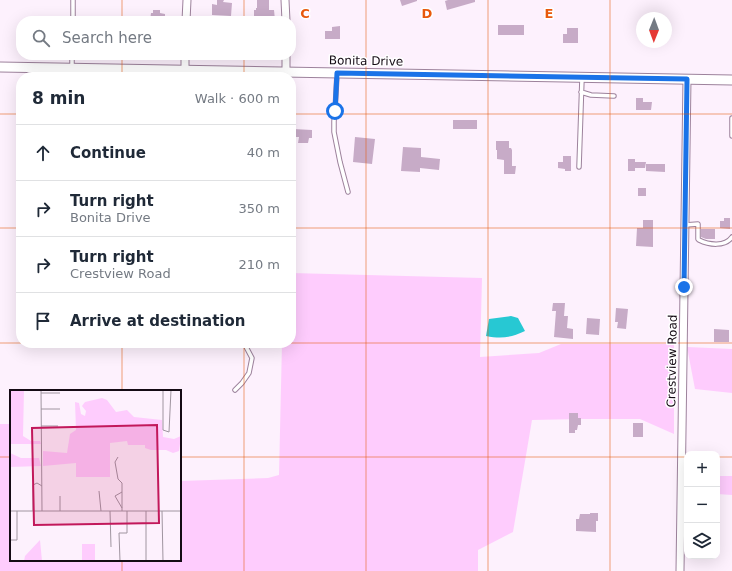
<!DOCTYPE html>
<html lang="en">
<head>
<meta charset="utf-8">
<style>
  body { margin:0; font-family:"DejaVu Sans",sans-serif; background:#f2f2f3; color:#1f2937 }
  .controls { position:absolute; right:12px; bottom:12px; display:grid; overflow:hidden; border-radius:8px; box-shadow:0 4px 16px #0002 }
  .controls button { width:36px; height:36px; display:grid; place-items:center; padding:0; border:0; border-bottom:1px solid #e0e1e3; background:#fff; color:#1f2937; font:20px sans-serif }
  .compass { position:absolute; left:636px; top:12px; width:36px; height:36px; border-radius:50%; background:#fff; box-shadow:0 4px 16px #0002; rotate:181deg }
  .stop { position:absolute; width:12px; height:12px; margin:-9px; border:3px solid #1a73e8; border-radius:50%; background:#fff }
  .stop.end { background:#1a73e8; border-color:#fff; box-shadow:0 1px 4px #0008 }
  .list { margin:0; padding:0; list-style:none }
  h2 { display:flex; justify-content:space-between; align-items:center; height:52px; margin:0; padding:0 16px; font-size:17px }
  h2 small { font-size:13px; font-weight:400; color:#747a83 }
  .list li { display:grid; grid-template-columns:26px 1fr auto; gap:12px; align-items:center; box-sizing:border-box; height:56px; padding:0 16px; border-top:1px solid #e0e1e3 }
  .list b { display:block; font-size:15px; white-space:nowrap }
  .list p { margin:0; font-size:13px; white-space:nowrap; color:#747a83 }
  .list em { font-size:13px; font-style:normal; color:#747a83 }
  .icon { flex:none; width:22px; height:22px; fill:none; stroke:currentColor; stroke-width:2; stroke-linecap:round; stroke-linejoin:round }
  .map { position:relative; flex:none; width:732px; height:571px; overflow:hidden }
  .search { position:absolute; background:#fff; box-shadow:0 4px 16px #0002; left:16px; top:16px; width:280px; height:44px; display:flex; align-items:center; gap:10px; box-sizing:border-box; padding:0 14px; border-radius:16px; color:#747a83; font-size:15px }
  .panel { position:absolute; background:#fff; box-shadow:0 4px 16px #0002; left:16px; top:72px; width:280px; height:276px; border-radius:16px }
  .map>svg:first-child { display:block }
  .green { fill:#feccfd }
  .water { fill:#27c8d3 }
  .building { fill:#c7abc7 }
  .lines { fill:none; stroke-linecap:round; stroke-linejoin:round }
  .service-casing { stroke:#9d829c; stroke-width:5.5 }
  .minor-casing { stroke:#9d829c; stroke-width:9 }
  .tertiary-casing { stroke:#9d829c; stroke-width:11 }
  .service { stroke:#fff; stroke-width:3.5 }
  .minor { stroke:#fff; stroke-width:7 }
  .tertiary { stroke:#fff; stroke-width:9 }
  .route { stroke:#1a73e8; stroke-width:5 }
  .grid { fill:none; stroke:#e8590c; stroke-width:1; stroke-opacity:0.55 }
  .labels { text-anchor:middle; stroke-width:3; stroke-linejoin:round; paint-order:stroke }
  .street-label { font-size:12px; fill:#140a14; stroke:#fff }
  .inset-road { fill:none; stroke:#a095a0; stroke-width:1 }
  .view { fill:#c2185b; fill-opacity:0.15; stroke:#c2185b; stroke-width:2 }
  .inset-edge { fill:none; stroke:#140a14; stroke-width:2 }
  .grid-label { font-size:13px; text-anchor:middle; font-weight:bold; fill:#e8590c; stroke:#fff; stroke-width:3; stroke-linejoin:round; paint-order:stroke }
</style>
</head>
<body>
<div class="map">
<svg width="732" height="571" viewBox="0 0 732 571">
  <rect width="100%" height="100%" fill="#fdf1fd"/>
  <path class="green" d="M 291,273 L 482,278 L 480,357 L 539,353 L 561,344 L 674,344 L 674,434 L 640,419 L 582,419 L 532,420 L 513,532 L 478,550 L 478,571 L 0,571 L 0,424 L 11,424 L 11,560 L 180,560 L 180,481 L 268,478 L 279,475 L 282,343 L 291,343 Z
    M 687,347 L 732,349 L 732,393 L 695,389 Z
    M 717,476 L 732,476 L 732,495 L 717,494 Z"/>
  <path class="water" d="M 511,316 L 518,318 L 525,331 C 510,338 501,339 486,336 L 489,319 Z"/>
  <path class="building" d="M 217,0 L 224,0 L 223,2 L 232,3 L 231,16 L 212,15 L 212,4 L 217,5 Z
    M 257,0 L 269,0 L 269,10 L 274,10 L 275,20 L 254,20 L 254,10 L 256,10 L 256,8 L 257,8 Z
    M 400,0 L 417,0 L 417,1 L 402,6 Z
    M 448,0 L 475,0 L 475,2 L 447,10 L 445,1 Z
    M 153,10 L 160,10 L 160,13 L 165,14 L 165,21 L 150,21 L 151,13 L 153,13 Z
    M 498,25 L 524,25 L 524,35 L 498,35 Z
    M 340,26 L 340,39 L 325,39 L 325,31 L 332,31 L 332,27 Z
    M 567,28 L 578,28 L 578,43 L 563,43 L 563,34 L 567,34 Z
    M 636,98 L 643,98 L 643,102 L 652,102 L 651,110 L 636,110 Z
    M 453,120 L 477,120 L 477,129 L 453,129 Z
    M 293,129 L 312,130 L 312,138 L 309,138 L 308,143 L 298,143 L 299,137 L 293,137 Z
    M 355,137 L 375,139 L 372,164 L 353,162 Z
    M 496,141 L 509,141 L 509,148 L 511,148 L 512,150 L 512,166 L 516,166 L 515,174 L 504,174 L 504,160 L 497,159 L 497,150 L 496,150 Z
    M 403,147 L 421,148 L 421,157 L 440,159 L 439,170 L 420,168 L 420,172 L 401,171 Z
    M 563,156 L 571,156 L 571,171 L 565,171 L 565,169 L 558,168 L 558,162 L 563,162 Z
    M 628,159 L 635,159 L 635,162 L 646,162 L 645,168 L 635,168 L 635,171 L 628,171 Z
    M 646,164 L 665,164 L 665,172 L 646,171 Z
    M 638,188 L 646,188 L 646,196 L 638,196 Z
    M 724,218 L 730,218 L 730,229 L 720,228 L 720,221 L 724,221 Z
    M 643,220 L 653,220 L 653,247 L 636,246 L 637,228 L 643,228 Z
    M 701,229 L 715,229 L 715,239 L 706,239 L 701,237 Z
    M 553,303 L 565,303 L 564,316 L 568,316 L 567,328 L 573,329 L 573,339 L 554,337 L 556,311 L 552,311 Z
    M 616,308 L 628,309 L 626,329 L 617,328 L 618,322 L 615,322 Z
    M 587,318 L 600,319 L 599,335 L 586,334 Z
    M 714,329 L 729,330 L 729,342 L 714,342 Z
    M 569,413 L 578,413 L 578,418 L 581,418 L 581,425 L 578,425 L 577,430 L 575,430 L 575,433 L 569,433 Z
    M 633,423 L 643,423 L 643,437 L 633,437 Z
    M 590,513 L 598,513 L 598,521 L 596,521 L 596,532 L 576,531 L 576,519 L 579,519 L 580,514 L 590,514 Z"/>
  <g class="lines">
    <g class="service-casing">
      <path id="service" d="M 73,21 L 73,0
        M 72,68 L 72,55
        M 337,74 L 335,111 L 334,121 L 334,132 L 340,162 L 348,192
        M 581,92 L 591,95 L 614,96
        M 732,118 L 732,136
        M 579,167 L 582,78
        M 685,225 L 698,224 L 698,239 L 699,240 C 709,245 725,247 732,237
        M 235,390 L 242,383 L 249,373 L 252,358 L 244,343"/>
    </g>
    <g class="minor-casing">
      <path id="minor" d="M 285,0 L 286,21
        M 186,21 L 187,0
        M 286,55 L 286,72
        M 185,70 L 185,55
        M 680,571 L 687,79"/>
    </g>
    <g class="tertiary-casing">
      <path id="tertiary" d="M 0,67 L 732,80"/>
    </g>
    <use href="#service" class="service"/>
    <use href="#minor" class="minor"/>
    <use href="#tertiary" class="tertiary"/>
  </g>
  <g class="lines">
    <path class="route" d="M 335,111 L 337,73 L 687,79 L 684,287"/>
  </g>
  <path class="grid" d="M 122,0 L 122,21M 244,0 L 244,21M 366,0 L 366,571M 488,0 L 488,571M 610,0 L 610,571M 122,55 L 122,77M 244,55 L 244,77M 0,114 L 21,114M 291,114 L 732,114M 0,228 L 21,228M 291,228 L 732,228M 0,343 L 21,343M 122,343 L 122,391M 244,343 L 244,571M 291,343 L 732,343M 0,457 L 11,457M 180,457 L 687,457M 717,457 L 732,457M 122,560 L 122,571"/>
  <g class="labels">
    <g class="street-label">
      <text transform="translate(366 61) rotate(1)" y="4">Bonita Drive</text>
      <text transform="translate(672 361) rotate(-89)" y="4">Crestview Road</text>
    </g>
  </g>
  <g transform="translate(10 390)">
    <rect width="171" height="171" fill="#fdf1fd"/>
    <path d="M 0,0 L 14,0 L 13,46 L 21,51 L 30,51 L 31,54 L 0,54 ZM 92,8 L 97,10 L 106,22 L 117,20 L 124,27 L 152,30 L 153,47 L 164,49 L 171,46 L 169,61 L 163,63 L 156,60 L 141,60 L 135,58 L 135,55 L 118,55 L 117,51 L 100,53 L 100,87 L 66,87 L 66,73 L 33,76 L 33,61 L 57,63 L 60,44 L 66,40 L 65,12 L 69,13 L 71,24 L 75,26 L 76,21 L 72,16 L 75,12 ZM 0,63 L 11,68 L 29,68 L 31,76 L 0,77 ZM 30,150 L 32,171 L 14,171 L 15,166 ZM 72,154 L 85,154 L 85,171 L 67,171 L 72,170 Z" fill="#feccfd"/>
    <path class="inset-road" d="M 31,0 L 32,121M 153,0 L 153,40 L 159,42 L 161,0M 31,3 L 50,3M 31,19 L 50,19M 31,36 L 48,36M 108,67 L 105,72 L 108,89 L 112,93 L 112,121M 89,101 L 91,121M 112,118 L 105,106 L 112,102M 0,121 L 171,121M 23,121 L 23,95 L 27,93 L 32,96M 50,121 L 50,106M 100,121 L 101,157M 136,121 L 136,171M 152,121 L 153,171M 0,150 L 7,150 L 7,121M 110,171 L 109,143 L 117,143 L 117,121"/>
    <path class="view" d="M 147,35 L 149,133 L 24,135 L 22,38 Z"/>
    <rect width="171" height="171" class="inset-edge"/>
  </g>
  <g class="grid-label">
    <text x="305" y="18">C</text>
    <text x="427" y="18">D</text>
    <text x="549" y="18">E</text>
  </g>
</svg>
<div class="controls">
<button>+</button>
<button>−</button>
<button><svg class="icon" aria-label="layers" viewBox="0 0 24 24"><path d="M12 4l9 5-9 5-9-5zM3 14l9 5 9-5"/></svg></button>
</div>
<svg class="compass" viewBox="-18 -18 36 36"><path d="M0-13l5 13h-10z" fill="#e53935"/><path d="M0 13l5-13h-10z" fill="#747a83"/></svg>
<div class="stop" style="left:335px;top:111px"></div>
<div class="stop end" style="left:684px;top:287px"></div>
<div class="search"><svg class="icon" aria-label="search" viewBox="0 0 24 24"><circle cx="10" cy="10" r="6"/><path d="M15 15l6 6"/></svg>Search here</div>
<section class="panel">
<h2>8 min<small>Walk · 600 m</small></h2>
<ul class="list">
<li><svg class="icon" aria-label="ahead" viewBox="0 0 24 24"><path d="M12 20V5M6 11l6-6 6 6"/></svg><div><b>Continue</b></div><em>40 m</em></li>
<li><svg class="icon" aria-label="right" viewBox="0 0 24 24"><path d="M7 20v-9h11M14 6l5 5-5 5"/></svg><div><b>Turn right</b><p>Bonita Drive</p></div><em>350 m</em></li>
<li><svg class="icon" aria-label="right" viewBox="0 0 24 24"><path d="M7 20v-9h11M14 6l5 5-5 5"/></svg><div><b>Turn right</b><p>Crestview Road</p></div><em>210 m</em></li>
<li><svg class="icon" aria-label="arrive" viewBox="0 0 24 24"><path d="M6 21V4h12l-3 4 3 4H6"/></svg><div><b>Arrive at destination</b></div></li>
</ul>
</section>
</div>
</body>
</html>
